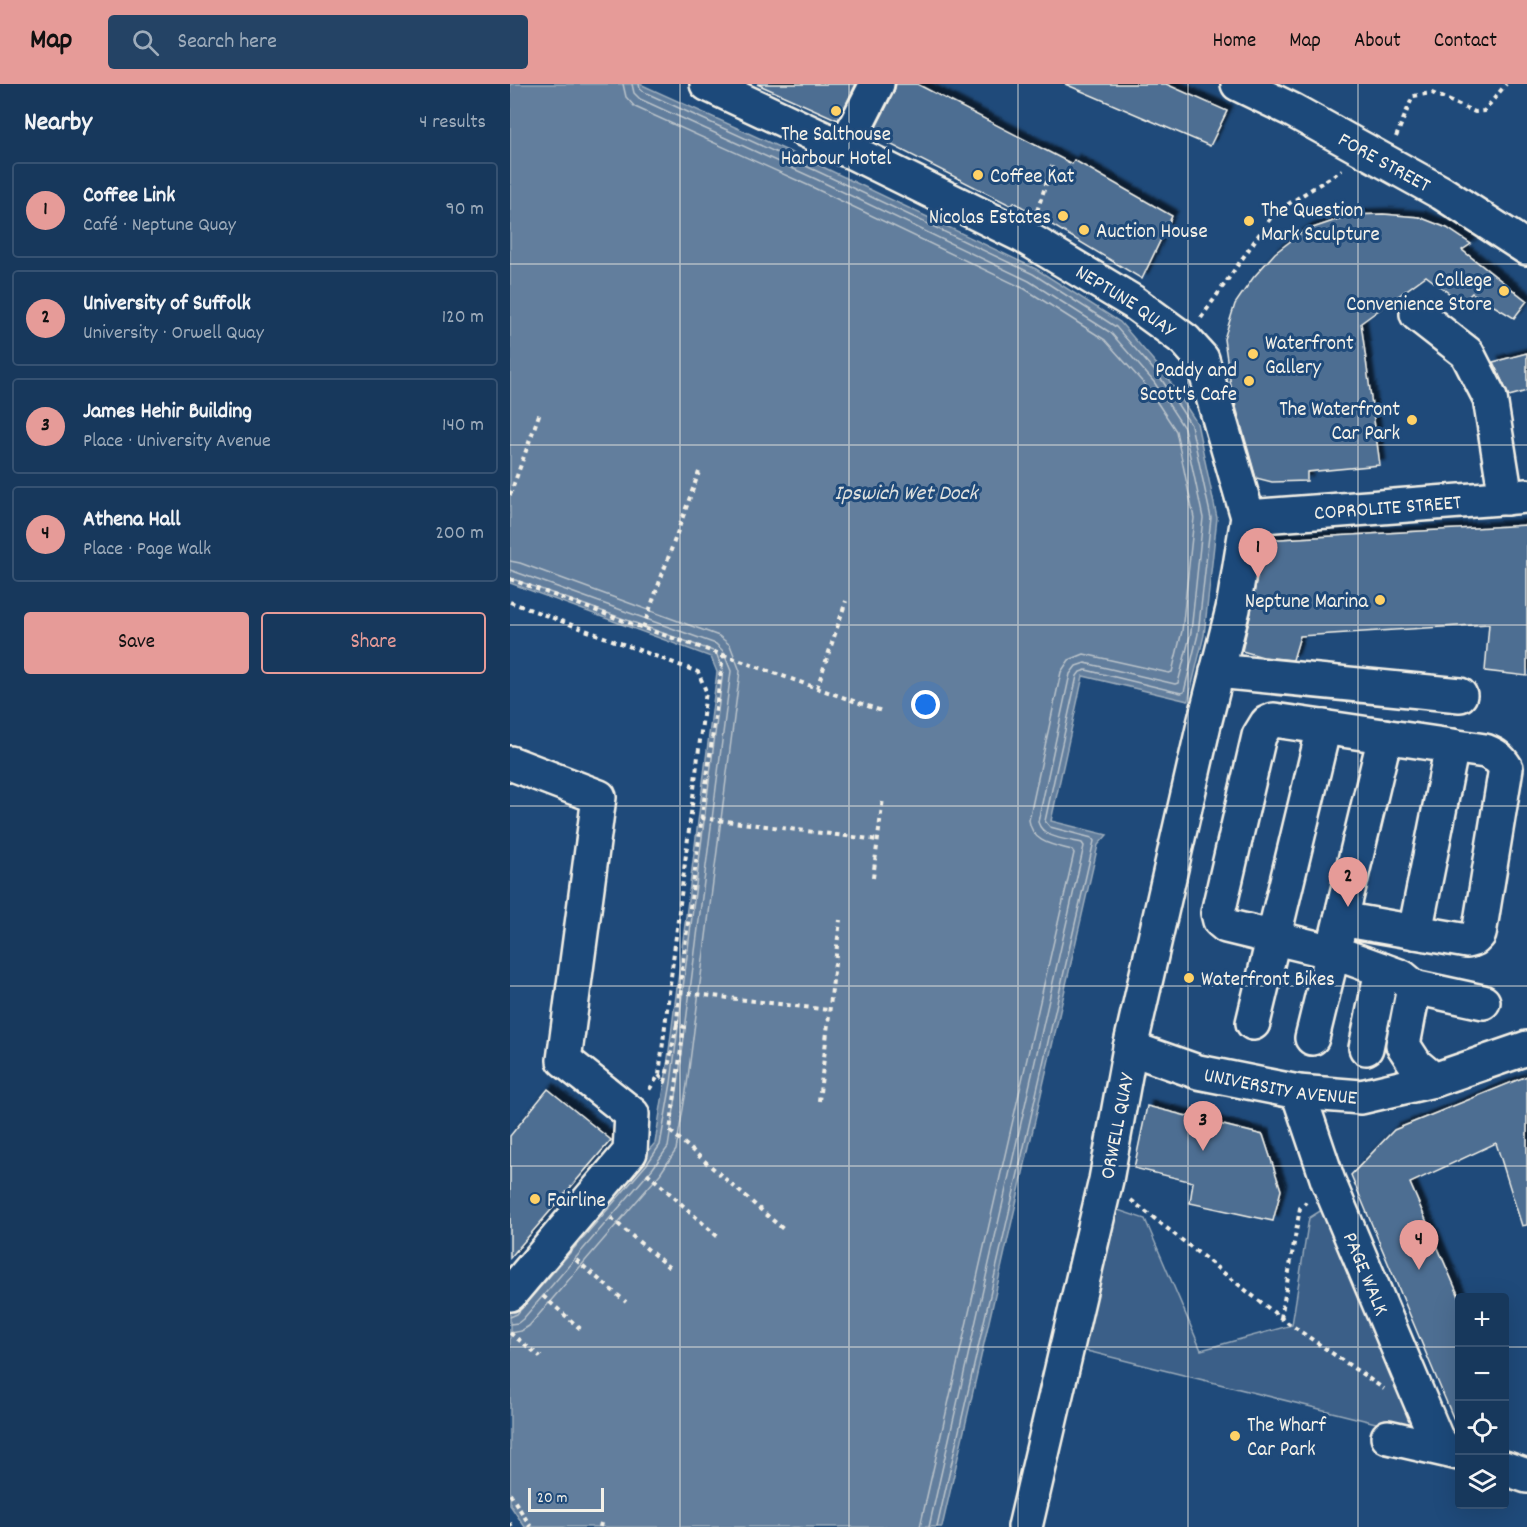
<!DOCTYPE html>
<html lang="en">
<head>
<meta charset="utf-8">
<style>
  body { margin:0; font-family:Dekko,sans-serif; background:#244365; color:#f1f3f6 }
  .controls { position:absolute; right:18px; bottom:18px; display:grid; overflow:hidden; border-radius:6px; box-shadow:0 6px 24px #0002 }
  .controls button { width:54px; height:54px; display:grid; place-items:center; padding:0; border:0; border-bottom:2px solid #365272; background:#17385c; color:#f1f3f6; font:30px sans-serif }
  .scale { position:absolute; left:18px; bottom:15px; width:76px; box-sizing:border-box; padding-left:6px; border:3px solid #f4f1e8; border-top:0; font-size:16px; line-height:21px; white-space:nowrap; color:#f4f1e8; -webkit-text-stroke:4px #1f4a7a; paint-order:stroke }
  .you { position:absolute; left:416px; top:621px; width:21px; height:21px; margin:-15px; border:4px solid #fff; border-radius:50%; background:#1a73e8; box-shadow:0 0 0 9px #1a73e833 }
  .badge { display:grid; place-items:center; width:39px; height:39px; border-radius:50%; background:#e69b98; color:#111; font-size:20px; font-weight:700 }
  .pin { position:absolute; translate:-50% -50px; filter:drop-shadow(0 2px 3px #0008) }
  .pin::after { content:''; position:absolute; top:32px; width:21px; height:18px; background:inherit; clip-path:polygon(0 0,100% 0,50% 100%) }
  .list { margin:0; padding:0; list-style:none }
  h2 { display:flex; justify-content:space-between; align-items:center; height:78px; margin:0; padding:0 24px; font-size:26px }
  h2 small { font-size:20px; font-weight:400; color:#9eacbb }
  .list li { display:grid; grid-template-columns:39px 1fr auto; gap:18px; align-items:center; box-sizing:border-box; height:96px; margin:0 12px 12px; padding:0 12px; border:2px solid #365272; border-radius:6px }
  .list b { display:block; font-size:22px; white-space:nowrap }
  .list p { margin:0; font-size:20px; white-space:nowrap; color:#9eacbb }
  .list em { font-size:20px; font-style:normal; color:#9eacbb }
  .actions { display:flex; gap:12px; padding:18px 24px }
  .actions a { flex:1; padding:14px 0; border:2px solid #e69b98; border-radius:6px; text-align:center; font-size:21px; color:#e69b98 }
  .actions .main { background:#e69b98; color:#111 }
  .icon { flex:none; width:33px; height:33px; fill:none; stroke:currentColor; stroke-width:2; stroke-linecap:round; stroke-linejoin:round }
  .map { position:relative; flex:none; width:1017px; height:1443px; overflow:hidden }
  header { display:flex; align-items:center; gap:36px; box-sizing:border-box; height:84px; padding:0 30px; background:#e69b98; color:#111 }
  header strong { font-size:28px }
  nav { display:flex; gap:33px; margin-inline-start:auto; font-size:21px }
  .search { width:420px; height:54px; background:#244365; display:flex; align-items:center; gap:15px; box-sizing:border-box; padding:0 21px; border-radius:6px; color:#9eacbb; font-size:22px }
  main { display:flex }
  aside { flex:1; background:#17385c }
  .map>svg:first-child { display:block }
  .green { fill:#3a5f88; stroke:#97a8b8; stroke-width:1.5 }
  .water { fill:#627e9d; stroke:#9cacbb; stroke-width:1.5 }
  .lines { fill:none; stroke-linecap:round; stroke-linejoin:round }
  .shore { stroke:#bac3ca; stroke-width:1.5 }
  .building { fill:#4d6e92; stroke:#f4f1e8; stroke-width:1.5; filter:url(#shadow) }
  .minor-casing { stroke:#f4f1e8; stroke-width:38 }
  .major-casing { stroke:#f4f1e8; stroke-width:38 }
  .path { stroke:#f4f1e8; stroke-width:4; stroke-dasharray:4.5 4.5; stroke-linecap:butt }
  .minor { stroke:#1f4a7a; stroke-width:33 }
  .major { stroke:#1f4a7a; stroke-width:33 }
  .grid { fill:none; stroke:#f4f1e8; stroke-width:1.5; stroke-opacity:0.55 }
  .poi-dot { fill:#ffd166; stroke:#1f4a7a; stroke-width:2 }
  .labels { text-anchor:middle; stroke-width:6; stroke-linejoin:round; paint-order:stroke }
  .poi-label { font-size:21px; fill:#f4f1e8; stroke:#1f4a7a; text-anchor:start }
  .street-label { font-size:21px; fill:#f4f1e8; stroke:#1f4a7a }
  .water-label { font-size:22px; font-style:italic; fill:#dee0dd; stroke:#1f4a7a }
</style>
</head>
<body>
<header>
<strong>Map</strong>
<div class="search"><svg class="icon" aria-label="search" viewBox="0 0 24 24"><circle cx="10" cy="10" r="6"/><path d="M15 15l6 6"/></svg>Search here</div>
<nav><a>Home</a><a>Map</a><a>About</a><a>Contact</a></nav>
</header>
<main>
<aside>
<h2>Nearby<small>4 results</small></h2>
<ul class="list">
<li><span class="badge">1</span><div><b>Coffee Link</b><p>Café · Neptune Quay</p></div><em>90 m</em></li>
<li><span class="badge">2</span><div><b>University of Suffolk</b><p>University · Orwell Quay</p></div><em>120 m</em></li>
<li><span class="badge">3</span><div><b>James Hehir Building</b><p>Place · University Avenue</p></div><em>140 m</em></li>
<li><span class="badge">4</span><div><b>Athena Hall</b><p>Place · Page Walk</p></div><em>200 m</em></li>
</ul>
<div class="actions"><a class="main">Save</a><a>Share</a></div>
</aside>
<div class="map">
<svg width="1017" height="1443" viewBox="0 0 1017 1443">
  <defs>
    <filter id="shadow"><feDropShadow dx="5.5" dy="-5.5" stdDeviation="1.5" flood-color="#0009"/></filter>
  </defs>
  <rect width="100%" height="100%" fill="#1f4a7a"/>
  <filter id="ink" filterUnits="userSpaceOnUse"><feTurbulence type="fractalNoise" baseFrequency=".0167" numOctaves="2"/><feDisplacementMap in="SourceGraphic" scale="12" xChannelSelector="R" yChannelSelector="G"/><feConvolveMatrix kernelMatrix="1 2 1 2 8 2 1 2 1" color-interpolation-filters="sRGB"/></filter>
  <g filter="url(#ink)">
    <path class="green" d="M 826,1117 L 926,1354 L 581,1268 L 557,1264 L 590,1120 L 635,1135 L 691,1266 L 782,1241 L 799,1134 Z"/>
    <path class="water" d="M 0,0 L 130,0 L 313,83 L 526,185 L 610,238 L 655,290 L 687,339 L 707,434 L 694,551 L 678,617 L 573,592 L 541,737 L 597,751 L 588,761 L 432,1443 L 15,1443 L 0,1421 L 0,1229 L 145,1059 L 155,998 L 207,588 L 201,573 L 0,499 Z"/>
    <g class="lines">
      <path class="shore" d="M 113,0 L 116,13 L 125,23 L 304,104 L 515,205 L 595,256 L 637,303 L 666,347 L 684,434 L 672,547 L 662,588 L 659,589 L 574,570 L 559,576 L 551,588 L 519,736 C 522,759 543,761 562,766 L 564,769 L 410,1443
        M 122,0 L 124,9 L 130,15 L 308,96 L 519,197 L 601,249 L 644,298 L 674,344 L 693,434 L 681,548 L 668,599 L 665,600 L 575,579 L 566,582 L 560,590 L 528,738 C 533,755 557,755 572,759 L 574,762 L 419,1443
        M 129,0 L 130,5 L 134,8 L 311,89 L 523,190 L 606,243 L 650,293 L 681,341 L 701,434 L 688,550 L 674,608 L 671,609 L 576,586 L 570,588 L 567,592 L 535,737 L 540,743 L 582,754 L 584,757 L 427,1443
        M 0,477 L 10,479 L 209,552 L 220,561 L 230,587 L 177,1001 L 166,1066 L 150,1090 L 19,1242 L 11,1247 L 0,1249
        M 0,486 L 206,560 L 213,567 L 221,587 L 168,1000 L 158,1063 L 143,1084 L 13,1235 L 8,1239 L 0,1240
        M 0,494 L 203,567 L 207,571 L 213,587 L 161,999 L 150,1061 L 137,1080 L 7,1230 L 0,1233"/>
    </g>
    <path class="building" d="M 247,0 L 346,0 L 328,36 Z
      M 386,0 L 407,0 L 562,80 L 564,76 L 662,132 L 632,195 L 504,118 L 502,122 L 362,51 L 384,8 Z
      M 555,0 L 656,0 L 717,27 L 700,62 Z
      M 873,130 L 909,133 L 937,144 L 961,160 L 952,166 L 1017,217 L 1004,234 L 962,209 L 952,219 L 916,192 L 851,239 L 870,381 L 797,388 L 797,397 L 762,398 L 746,394 L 722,309 L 714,255 L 725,220 L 743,194 L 765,169 L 794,147 L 841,131 Z
      M 1017,269 L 1017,307 L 999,312 L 983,278 Z
      M 1017,441 L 1017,592 L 975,587 L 979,540 L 790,552 L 783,576 L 753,573 L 732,567 L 741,528 L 753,456 Z
      M 1017,992 L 1017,1141 L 1012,1142 L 986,1059 L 900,1099 L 950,1215 L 950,1350 L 841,1091 L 884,1046 Z
      M 38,1005 L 101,1056 L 0,1174 L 0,1052 Z
      M 637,1022 L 753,1051 L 771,1106 L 763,1137 L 680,1119 L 683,1098 L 624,1084 Z"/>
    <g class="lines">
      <g class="minor-casing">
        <g id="minor">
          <path id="s1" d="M 197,0 L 344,69 L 513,152 L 623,218 L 675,256 L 692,275 L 738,433 L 723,525 L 694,640 L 620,964 L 596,1096 L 515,1443"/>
          <path d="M 334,65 L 367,0"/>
          <path d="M 907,230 L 957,269 L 980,314 L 996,414"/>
          <path id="s2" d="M 738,433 L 1017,412"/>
          <path d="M 707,587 L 950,611"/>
          <path d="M 0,679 L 89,713 L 54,976 L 122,1030 L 120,1068 L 0,1210"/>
          <path d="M 831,835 L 875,652"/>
          <path d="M 905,848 L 942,662"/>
          <path d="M 904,903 L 973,918"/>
          <path d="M 743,939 L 814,643"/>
          <path d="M 802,954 L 831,835 L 957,857 L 964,855 L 969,850 L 996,684 C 990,674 985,671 975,667 L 764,636 L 757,639 L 749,652 L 708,829 L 710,837 L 716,842 L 823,868 L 892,893 L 904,903 L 893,961 L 906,981 L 924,996 L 1017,964"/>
          <path id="s3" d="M 620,964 L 688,988 L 788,1008 L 851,1013 L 924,996"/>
          <path d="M 856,964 L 872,886"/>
          <path id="s4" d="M 788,1008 L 818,1097 L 926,1354 L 934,1364"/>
          <path d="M 878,1353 L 948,1369"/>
          <path d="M 994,1384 L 1017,1392"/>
        </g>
      </g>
      <g class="major-casing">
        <g id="major">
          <path id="s5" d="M 728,0 L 782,26 L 932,109 L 1017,164"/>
        </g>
      </g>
      <path class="path" d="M 886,53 L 903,12 L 922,9 L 965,28 L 974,27 L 996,0
        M 527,127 L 542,82
        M 691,234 L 764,129 L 832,86
        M 0,411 L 30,328
        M 0,495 L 133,544 L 213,571 L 169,908 L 167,940 L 174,943 L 160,1047 L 273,1145
        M 0,518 L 188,588 L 196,607 L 149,991 L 139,1006
        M 133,544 L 189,388
        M 213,571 L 372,627
        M 307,604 L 336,517
        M 191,734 L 368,756
        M 363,794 L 373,714
        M 169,908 L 319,926
        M 149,991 L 155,998 L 167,940
        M 309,1017 L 330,836
        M 137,1089 L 208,1153
        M 621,1116 L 771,1234 L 874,1305
        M 101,1134 L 162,1186
        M 66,1176 L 116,1218
        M 33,1212 L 73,1247
        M 771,1234 L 790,1124 L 796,1118
        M 0,1249 L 31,1273
        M 0,1410 L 21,1443
        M 0,1439 L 2,1443
        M 90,1443 L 91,1439"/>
      <use href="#minor" class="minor"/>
      <use href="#major" class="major"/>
    </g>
  </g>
  <path class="grid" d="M 170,0 L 170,1443M 339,0 L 339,1443M 508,0 L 508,1443M 678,0 L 678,1443M 848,0 L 848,1443M 0,180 L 1017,180M 0,361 L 1017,361M 0,541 L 1017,541M 0,722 L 1017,722M 0,902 L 1017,902M 0,1082 L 1017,1082M 0,1263 L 950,1263M 994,1263 L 1017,1263"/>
  <g class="poi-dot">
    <circle cx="326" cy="27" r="6"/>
    <circle cx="468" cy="91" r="6"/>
    <circle cx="553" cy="132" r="6"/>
    <circle cx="739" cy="137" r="6"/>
    <circle cx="574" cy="146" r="6"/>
    <circle cx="994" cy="207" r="6"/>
    <circle cx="743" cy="270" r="6"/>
    <circle cx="739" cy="297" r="6"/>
    <circle cx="902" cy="336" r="6"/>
    <circle cx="870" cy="516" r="6"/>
    <circle cx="679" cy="894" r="6"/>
    <circle cx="25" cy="1115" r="6"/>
    <circle cx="725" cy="1352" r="6"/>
  </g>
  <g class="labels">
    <g class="poi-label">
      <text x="326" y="56" text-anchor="middle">The Salthouse<tspan x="326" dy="24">Harbour Hotel</tspan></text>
      <text x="480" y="98">Coffee Kat</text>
      <text x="751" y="132">The Question<tspan x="751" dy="24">Mark Sculpture</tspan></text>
      <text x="541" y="139" text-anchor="end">Nicolas Estates</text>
      <text x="586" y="153">Auction House</text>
      <text x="982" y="202" text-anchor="end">College<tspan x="982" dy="24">Convenience Store</tspan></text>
      <text x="755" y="265">Waterfront<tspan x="755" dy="24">Gallery</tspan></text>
      <text x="727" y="292" text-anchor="end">Paddy and<tspan x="727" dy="24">Scott's Cafe</tspan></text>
      <text x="890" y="331" text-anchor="end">The Waterfront<tspan x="890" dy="24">Car Park</tspan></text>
      <text x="858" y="523" text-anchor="end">Neptune Marina</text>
      <text x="691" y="901">Waterfront Bikes</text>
      <text x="37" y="1122">Fairline</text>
      <text x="737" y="1347">The Wharf<tspan x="737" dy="24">Car Park</tspan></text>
    </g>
    <g class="street-label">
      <text dy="7" stroke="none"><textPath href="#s5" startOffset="166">FORE STREET</textPath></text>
      <text dy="7" stroke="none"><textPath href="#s1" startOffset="472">NEPTUNE QUAY</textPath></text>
      <text dy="7" stroke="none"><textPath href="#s2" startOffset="140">COPROLITE STREET</textPath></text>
      <text dy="7" stroke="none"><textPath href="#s3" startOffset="156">UNIVERSITY AVENUE</textPath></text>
      <text transform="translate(606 1042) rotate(-79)" y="7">ORWELL QUAY</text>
      <text dy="7" stroke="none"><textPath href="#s4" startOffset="194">PAGE WALK</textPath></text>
    </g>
    <g class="water-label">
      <text x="396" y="415">Ipswich Wet Dock</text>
    </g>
  </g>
</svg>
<div class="controls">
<button>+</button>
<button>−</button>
<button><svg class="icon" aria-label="locate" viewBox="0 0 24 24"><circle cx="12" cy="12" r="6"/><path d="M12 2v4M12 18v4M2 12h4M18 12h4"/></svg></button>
<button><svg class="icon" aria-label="layers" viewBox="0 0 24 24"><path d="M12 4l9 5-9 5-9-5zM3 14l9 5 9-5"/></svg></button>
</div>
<div class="scale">20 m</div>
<div class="you"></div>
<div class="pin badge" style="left:748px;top:494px">1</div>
<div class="pin badge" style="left:838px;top:823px">2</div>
<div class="pin badge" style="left:693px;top:1067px">3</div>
<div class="pin badge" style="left:909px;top:1186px">4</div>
</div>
</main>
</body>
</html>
